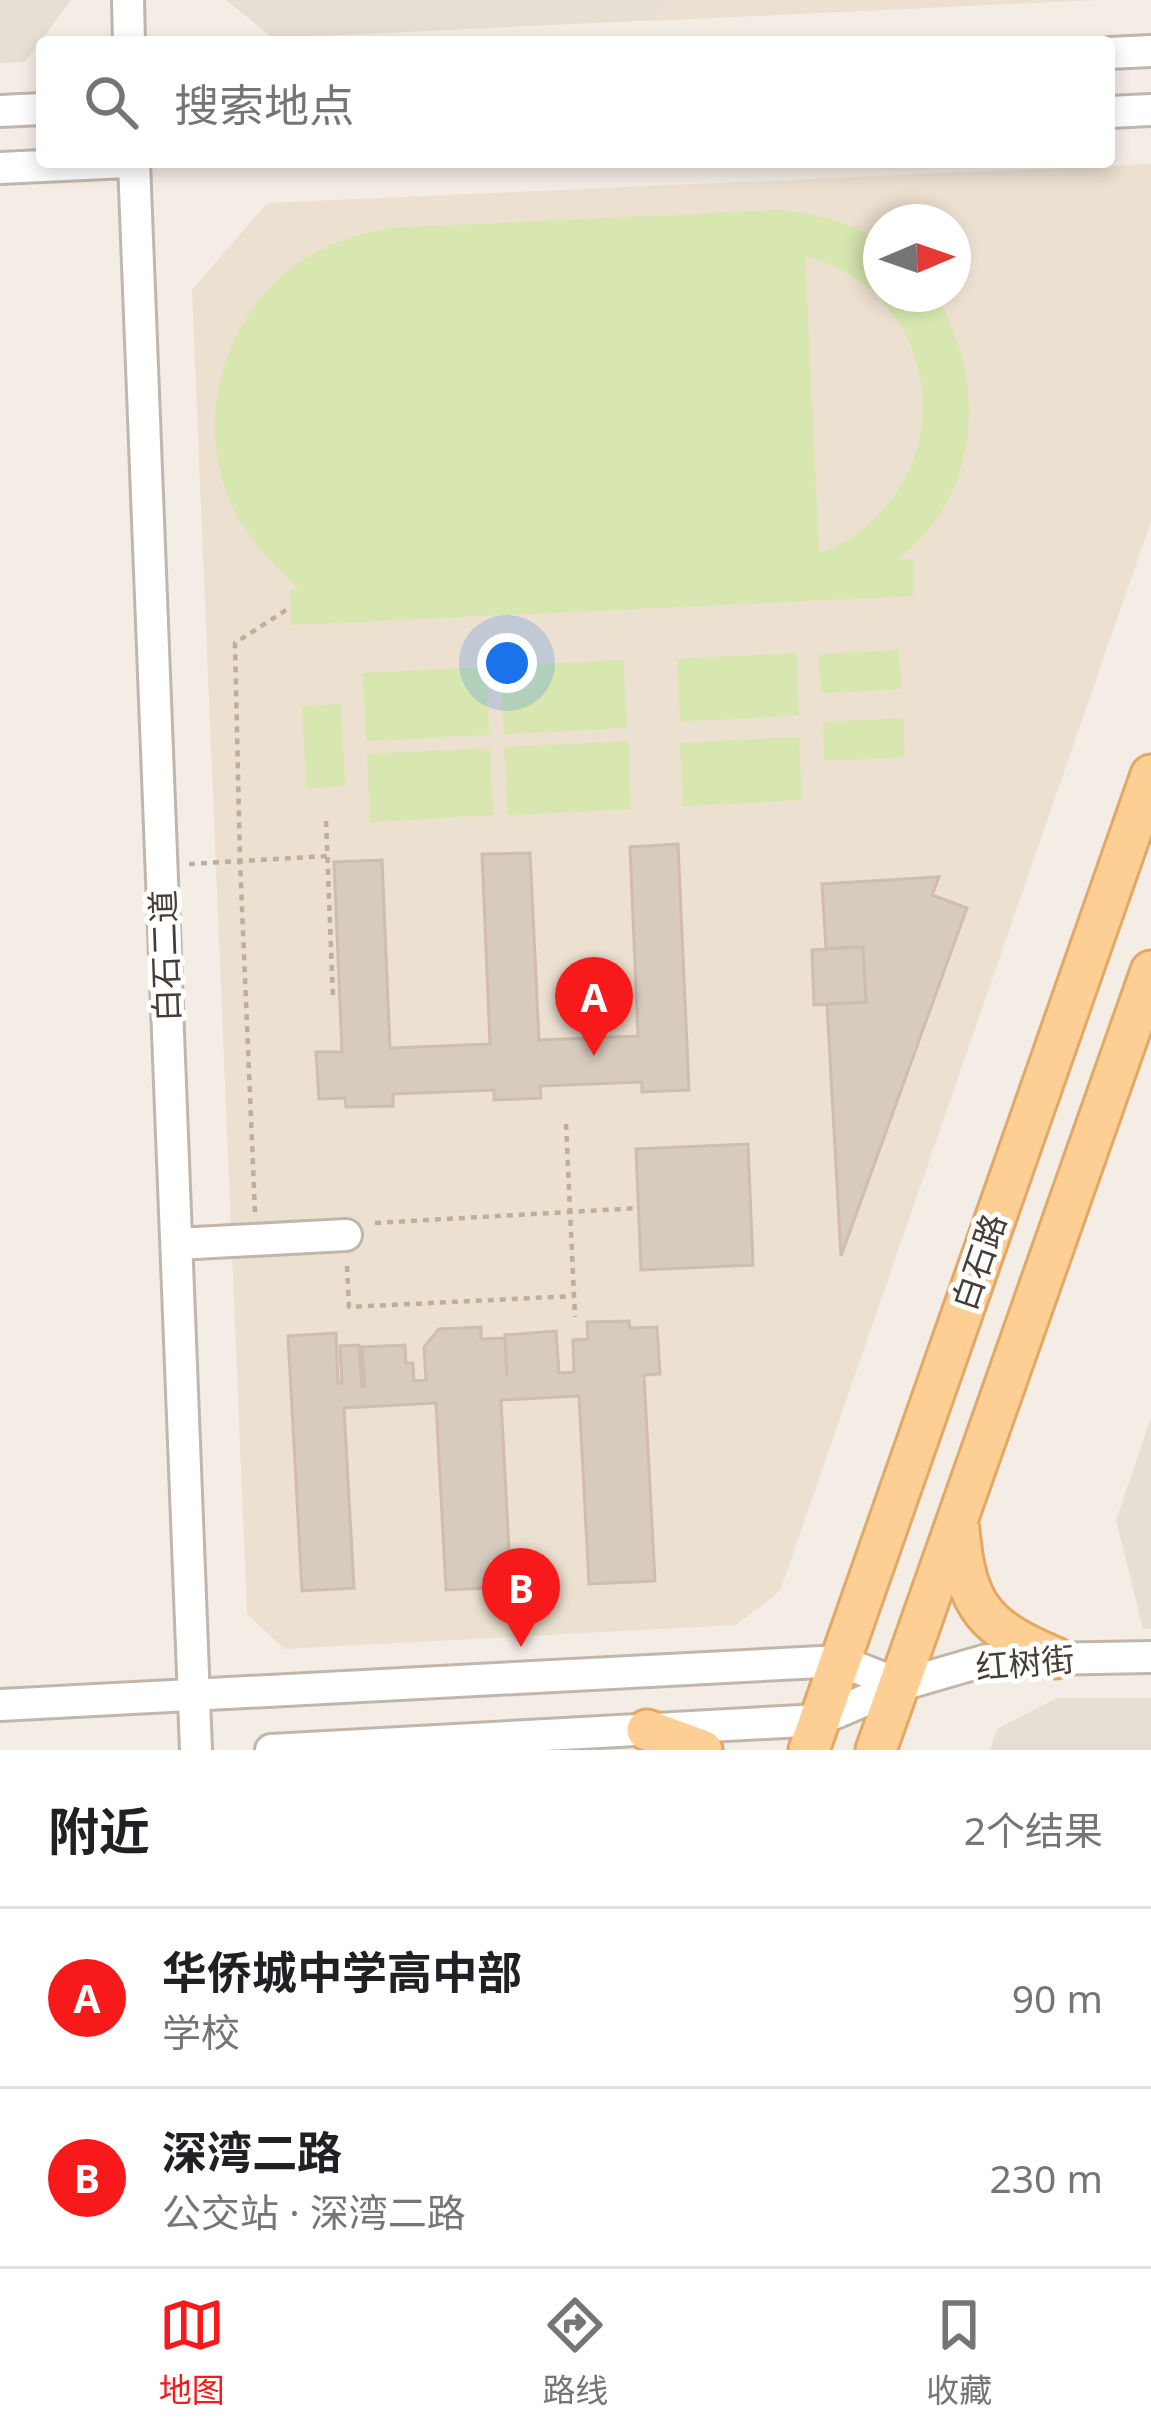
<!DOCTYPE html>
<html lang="zh">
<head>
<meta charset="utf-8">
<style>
  body { margin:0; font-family:"Noto Sans","Noto Sans SC",sans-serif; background:#f6f6f6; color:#202124 }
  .compass { position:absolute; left:863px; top:204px; width:108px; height:108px; border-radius:50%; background:#fff; box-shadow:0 6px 18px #0003; rotate:88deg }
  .you { position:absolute; left:507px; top:663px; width:42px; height:42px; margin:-30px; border:9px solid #fff; border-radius:50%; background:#1a73e8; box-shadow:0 0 0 18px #1a73e833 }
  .badge { display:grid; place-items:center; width:78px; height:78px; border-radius:50%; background:#f8191b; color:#fff; font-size:39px; font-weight:700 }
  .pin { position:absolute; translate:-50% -99px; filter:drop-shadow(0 3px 6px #0008) }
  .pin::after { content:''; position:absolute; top:63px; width:42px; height:36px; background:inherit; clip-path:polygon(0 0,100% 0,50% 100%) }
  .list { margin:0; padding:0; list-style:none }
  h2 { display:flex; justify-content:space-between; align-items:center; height:156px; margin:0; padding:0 48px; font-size:51px }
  h2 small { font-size:39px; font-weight:400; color:#757577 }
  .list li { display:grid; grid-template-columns:78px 1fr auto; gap:36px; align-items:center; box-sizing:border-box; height:180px; padding:0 48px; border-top:3px solid #e0e0e0 }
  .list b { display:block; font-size:45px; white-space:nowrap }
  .list p { margin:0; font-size:39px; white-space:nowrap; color:#757577 }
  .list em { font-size:39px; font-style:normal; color:#757577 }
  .icon { flex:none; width:66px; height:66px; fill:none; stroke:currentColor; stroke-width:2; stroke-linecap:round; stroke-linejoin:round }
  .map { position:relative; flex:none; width:1151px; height:1750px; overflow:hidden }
  .search { position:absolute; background:#fff; box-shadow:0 6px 18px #0003; left:36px; right:36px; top:36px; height:132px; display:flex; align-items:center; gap:30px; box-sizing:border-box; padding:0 42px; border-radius:12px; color:#757577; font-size:45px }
  .sheet { height:516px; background:#fff }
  nav { display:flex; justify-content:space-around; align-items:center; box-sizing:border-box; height:168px; border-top:3px solid #e0e0e0; background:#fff; font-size:33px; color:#757577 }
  nav a { display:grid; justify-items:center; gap:6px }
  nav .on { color:#f8191b }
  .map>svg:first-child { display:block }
  .residential { fill:#e7ded4 }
  .education { fill:#ece0d0; fill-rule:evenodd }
  .green { fill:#d7e7af; fill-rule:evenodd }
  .building { fill:#d7cabf; stroke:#cfbdaf; stroke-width:3 }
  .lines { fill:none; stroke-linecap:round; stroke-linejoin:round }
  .minor-casing { stroke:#c1b6ac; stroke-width:36 }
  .major-casing { stroke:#e2a865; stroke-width:45 }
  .path { stroke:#c0ad9a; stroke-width:4.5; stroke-dasharray:6 6; stroke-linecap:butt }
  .minor { stroke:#fff; stroke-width:30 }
  .major { stroke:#fdcf95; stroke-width:39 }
  .labels { text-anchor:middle; stroke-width:10; stroke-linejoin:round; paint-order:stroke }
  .street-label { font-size:33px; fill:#463d36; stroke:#fff }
</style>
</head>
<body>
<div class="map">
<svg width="1151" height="1750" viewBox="0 0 1151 1750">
  <rect width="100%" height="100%" fill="#f3ede6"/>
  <path class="residential" d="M 0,0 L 71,0 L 25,62 L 0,63 Z
    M 226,0 L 1094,0 L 273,38 Z
    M 1151,1418 L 1151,1629 L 1143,1629 L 1116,1520 Z
    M 1057,1698 L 1151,1698 L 1151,1750 L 990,1750 L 997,1729 Z"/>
  <path class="education" d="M 676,0 L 1094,0 L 650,21 Z
    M 1151,164 L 1151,521 L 780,1591 L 736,1625 L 284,1649 L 247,1614 L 192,290 L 267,203 ZM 881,222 L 953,222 L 953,294 L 881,294 Z"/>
  <path class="green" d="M 781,210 C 817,214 851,222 881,242 L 881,294 L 934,294 C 988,376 982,498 897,559 L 913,560 L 914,596 L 292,625 L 290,590 L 299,588 C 273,566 250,541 234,510 C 192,424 222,315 301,261 C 327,243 357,235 388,228 ZM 805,256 C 828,263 851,272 870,289 C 959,368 931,513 819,553 Z
    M 899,650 L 901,689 L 821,693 L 819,654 Z
    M 796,653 L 799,715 L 680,722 L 677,659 Z
    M 623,660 L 627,728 L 504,734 L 500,666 Z
    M 486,667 L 489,735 L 366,741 L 363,673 Z
    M 341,704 L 345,786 L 306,788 L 302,706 Z
    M 903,718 L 905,757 L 824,761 L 823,722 Z
    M 799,737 L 802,800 L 683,806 L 680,743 Z
    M 628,741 L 631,809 L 508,815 L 504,747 Z
    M 490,748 L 493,815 L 370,822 L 367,754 Z"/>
  <path class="building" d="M 678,844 L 689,1090 L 642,1092 L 642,1082 L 540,1086 L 541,1098 L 494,1100 L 494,1090 L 393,1094 L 393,1106 L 346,1107 L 345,1098 L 319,1099 L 316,1052 L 342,1052 L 334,862 L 382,860 L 390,1048 L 490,1044 L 482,854 L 530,853 L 539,1040 L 638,1036 L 630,847 Z
    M 939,877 L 932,895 L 967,908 L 841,1256 L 827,1004 L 866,1002 L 863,947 L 826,948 L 822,884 Z
    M 863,947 L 866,1002 L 814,1005 L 812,950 Z
    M 748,1144 L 753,1265 L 641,1270 L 636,1149 Z
    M 629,1321 L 630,1328 L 657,1327 L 660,1374 L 644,1375 L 655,1581 L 589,1584 L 579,1396 L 501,1400 L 511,1587 L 446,1590 L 436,1403 L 344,1408 L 354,1588 L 302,1591 L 288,1336 L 336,1333 L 338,1383 L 342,1383 L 340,1346 L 359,1345 L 362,1387 L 365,1386 L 362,1347 L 405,1345 L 406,1363 L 413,1363 L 414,1381 L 426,1380 L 424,1347 L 439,1329 L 481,1327 L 481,1339 L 505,1338 L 507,1376 L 505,1335 L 556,1331 L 559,1373 L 574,1372 L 573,1340 L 588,1339 L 587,1322 Z"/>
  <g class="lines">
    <g class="minor-casing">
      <path id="minor" d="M 128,0 L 129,42
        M 1109,53 L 1151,51
        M 0,111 L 42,109
        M 1109,112 L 1151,110
        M 134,162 L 196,1750
        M 0,168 L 127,162
        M 177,1244 L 346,1235
        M 0,1705 L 840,1661 L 901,1685
        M 271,1750 L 819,1720 L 901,1685 L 987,1660 L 1151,1657"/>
    </g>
    <g class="major-casing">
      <path id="major" d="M 959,1530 C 966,1608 985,1628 1056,1658
        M 647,1730 L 702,1750
        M 809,1750 L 1151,775
        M 876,1750 L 1151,971"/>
    </g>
    <path class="path" d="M 326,821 L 333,999
      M 189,864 L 328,856
      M 566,1124 L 575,1317
      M 255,1212 L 240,861 L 235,643 L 291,607
      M 375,1223 L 639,1208
      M 347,1266 L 349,1307 L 574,1296"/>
    <use href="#minor" class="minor"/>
    <use href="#major" class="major"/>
  </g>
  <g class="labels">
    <g class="street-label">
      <text transform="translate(165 956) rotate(-92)" y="12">白石二道</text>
      <text transform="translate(979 1262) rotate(-71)" y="12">白石路</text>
      <text transform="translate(1025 1663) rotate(-5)" y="12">红树街</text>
    </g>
  </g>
</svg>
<svg class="compass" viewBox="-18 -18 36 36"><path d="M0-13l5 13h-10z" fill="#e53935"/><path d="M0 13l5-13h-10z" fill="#757577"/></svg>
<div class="you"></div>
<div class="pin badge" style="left:594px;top:1056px">A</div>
<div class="pin badge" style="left:521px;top:1647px">B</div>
<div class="search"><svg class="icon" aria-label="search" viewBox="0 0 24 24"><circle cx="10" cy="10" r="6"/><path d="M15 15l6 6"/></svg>搜索地点</div>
</div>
<section class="sheet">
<h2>附近<small>2个结果</small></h2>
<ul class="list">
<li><span class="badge">A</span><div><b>华侨城中学高中部</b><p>学校</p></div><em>90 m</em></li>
<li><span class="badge">B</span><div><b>深湾二路</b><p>公交站 · 深湾二路</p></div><em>230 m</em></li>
</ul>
</section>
<nav>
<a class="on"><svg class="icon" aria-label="map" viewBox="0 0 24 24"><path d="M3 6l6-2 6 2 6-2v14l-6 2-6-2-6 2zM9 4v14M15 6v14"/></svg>地图</a>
<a><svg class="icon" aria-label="directions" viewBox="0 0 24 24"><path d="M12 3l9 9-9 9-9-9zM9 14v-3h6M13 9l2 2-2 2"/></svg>路线</a>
<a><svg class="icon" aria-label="saved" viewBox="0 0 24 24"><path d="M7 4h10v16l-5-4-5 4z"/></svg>收藏</a>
</nav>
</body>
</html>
